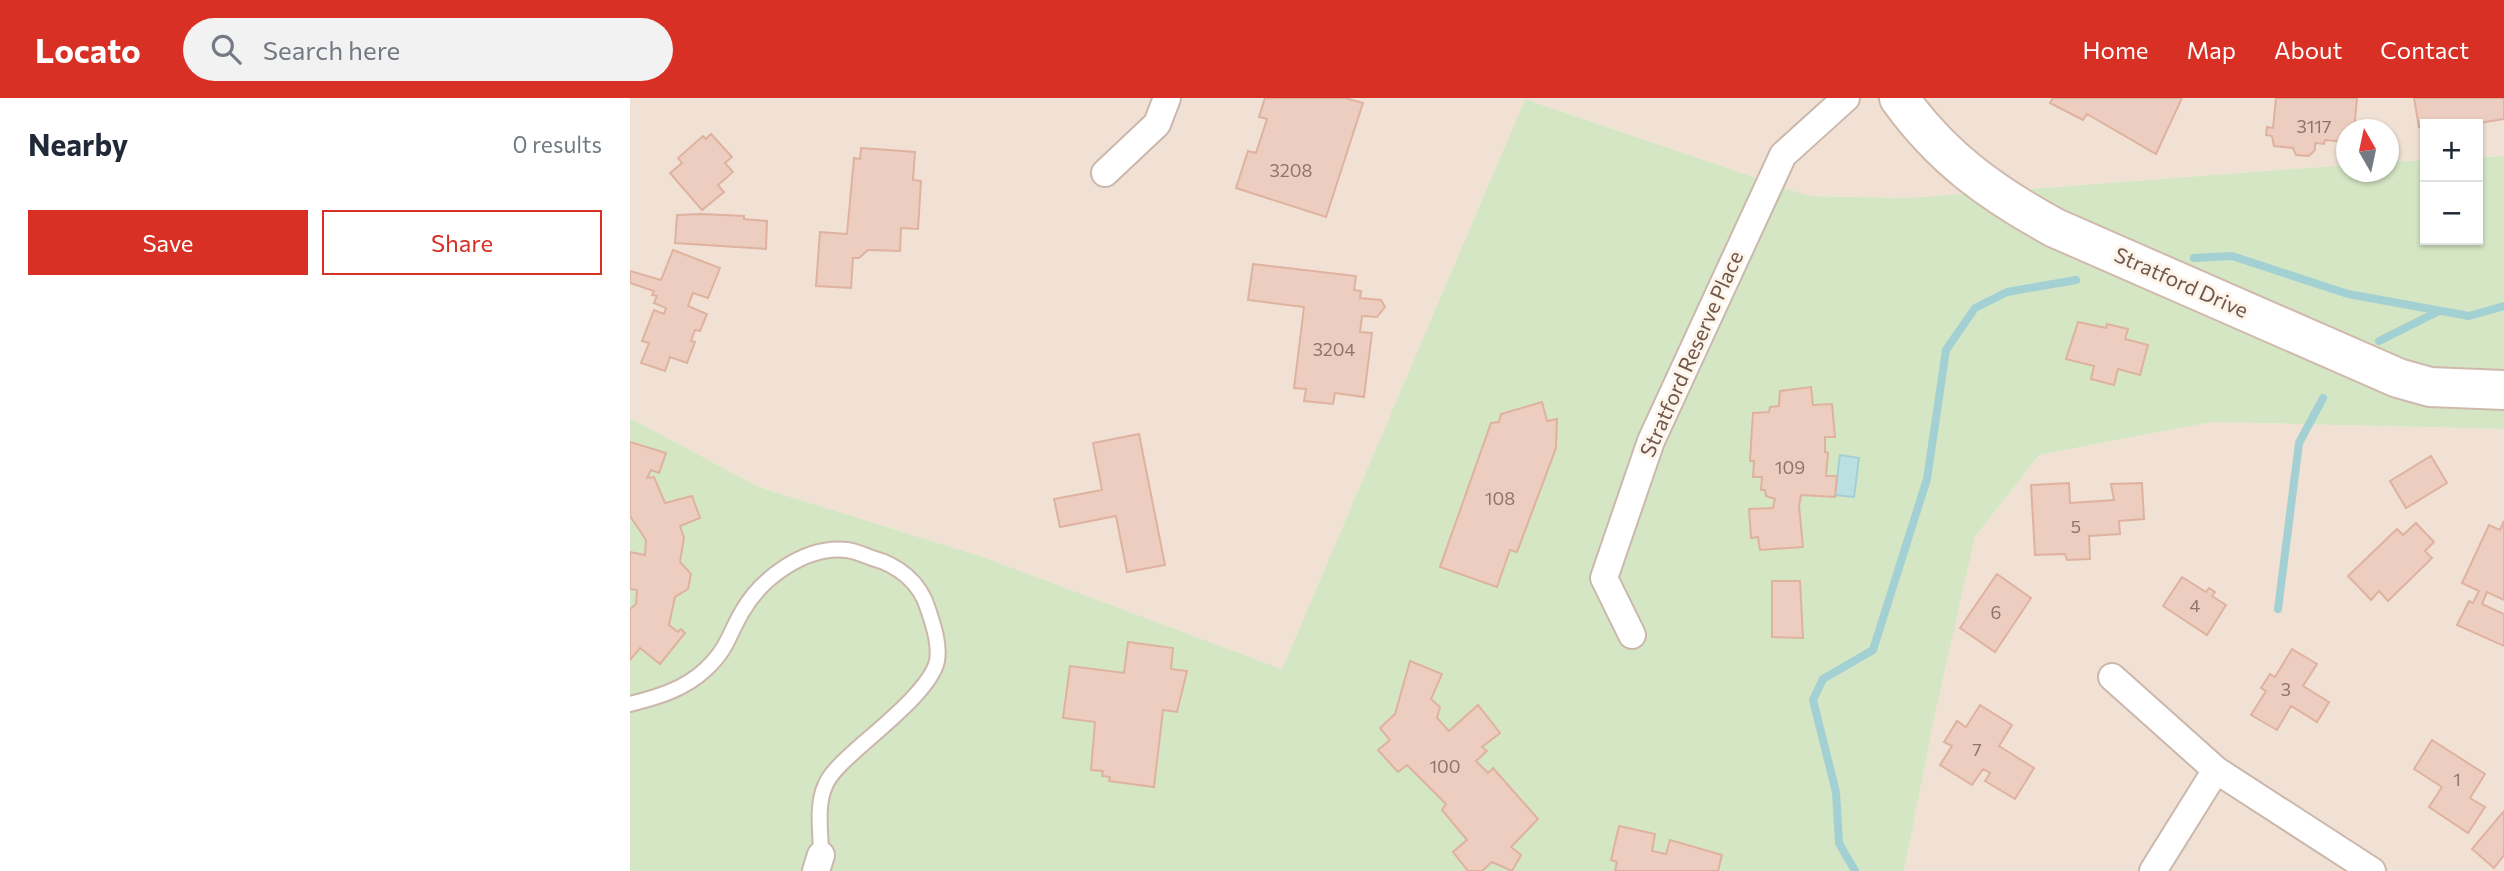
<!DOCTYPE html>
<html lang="en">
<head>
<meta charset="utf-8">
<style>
  body { margin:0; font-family:Commissioner,sans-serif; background:#f2f2f3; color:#1f2937 }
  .controls { position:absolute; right:21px; top:21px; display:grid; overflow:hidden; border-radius:0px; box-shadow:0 2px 5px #0004 }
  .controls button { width:63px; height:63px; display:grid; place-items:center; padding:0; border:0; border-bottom:2px solid #e0e1e3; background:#fff; color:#1f2937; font:35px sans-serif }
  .compass { position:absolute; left:1706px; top:21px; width:63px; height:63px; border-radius:50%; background:#fff; box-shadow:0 2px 5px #0004; rotate:351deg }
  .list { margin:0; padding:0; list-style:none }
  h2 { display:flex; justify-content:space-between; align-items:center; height:91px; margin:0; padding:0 28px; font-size:30px }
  h2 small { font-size:23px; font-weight:400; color:#747a83 }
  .actions { display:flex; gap:14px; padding:21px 28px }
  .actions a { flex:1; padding:16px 0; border:2px solid #d93025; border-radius:0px; text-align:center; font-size:24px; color:#d93025 }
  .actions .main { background:#d93025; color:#fff }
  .icon { flex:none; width:38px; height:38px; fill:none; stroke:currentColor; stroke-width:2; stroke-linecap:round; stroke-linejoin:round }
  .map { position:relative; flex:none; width:1874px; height:773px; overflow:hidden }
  header { display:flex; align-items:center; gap:42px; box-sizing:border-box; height:98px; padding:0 35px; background:#d93025; color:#fff }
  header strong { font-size:33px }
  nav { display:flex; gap:38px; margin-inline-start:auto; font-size:24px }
  .search { width:490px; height:63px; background:#f2f2f3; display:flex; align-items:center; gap:18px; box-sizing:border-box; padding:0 24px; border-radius:38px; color:#747a83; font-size:26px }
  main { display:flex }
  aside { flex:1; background:#fff }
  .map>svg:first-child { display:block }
  .residential { fill:#f1e1d4 }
  .green { fill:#d5e6c4 }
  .water { fill:#bbe0e2; stroke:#a2d0d3; stroke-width:2 }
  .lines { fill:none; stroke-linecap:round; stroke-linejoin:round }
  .stream { stroke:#a2d0d3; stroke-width:8 }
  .building { fill:#edcdbf; stroke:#dfb2a0; stroke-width:2 }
  .lane-casing { stroke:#cbb7ac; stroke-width:18 }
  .street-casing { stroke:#cbb7ac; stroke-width:30 }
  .secondary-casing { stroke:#cfb9ad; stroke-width:42 }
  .lane { stroke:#fff; stroke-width:14 }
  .street { stroke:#fff; stroke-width:26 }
  .secondary { stroke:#fff; stroke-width:38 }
  .labels { text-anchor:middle; stroke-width:6; stroke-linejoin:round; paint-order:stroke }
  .number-label { font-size:18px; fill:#907469 }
  .street-label { font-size:21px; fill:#71564c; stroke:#fdf4ea }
</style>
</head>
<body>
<header>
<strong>Locato</strong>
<div class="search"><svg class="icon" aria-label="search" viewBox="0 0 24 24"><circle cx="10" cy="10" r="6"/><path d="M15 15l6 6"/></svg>Search here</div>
<nav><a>Home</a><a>Map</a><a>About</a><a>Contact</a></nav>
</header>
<main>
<aside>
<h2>Nearby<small>0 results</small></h2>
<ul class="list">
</ul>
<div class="actions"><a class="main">Save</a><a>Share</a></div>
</aside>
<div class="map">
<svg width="1874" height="773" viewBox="0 0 1874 773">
  <rect width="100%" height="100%" fill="#faf0e5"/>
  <path class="residential" d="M 0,0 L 1874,0 L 1874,58 L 1848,59 L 1848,26 L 1795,26 L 1795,62 L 1759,64 L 1758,32 L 1716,32 L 1716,67 L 1278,100 L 1179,98 L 895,1 L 652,571 L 356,460 L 129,389 L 0,320 Z
    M 1581,324 L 1874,331 L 1874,773 L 1274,773 L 1306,606 L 1345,439 L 1409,357 Z"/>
  <path class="green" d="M 895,1 L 1179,98 L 1278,100 L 1716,67 L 1716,74 L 1758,74 L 1759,64 L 1795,62 L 1795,142 L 1848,142 L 1848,59 L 1874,58 L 1874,331 L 1581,324 L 1409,357 L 1345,439 L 1307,606 L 1274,773 L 0,773 L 0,320 L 129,389 L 356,460 L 652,571 Z"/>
  <path class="water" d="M 1210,357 L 1229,360 L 1224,399 L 1205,397 Z"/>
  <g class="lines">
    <path class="stream" d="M 1564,160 L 1602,158 L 1718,196 L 1839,218 L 1874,208
      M 1749,243 L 1809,213
      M 1648,511 L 1669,345 L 1693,300
      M 1225,773 L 1209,745 L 1206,694 L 1183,602 L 1193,581 L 1243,552 L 1297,381 L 1316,252 L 1345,210 L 1377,194 L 1446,182"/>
  </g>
  <path class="building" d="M 635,0 L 715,0 L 733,5 L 696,119 L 606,90 L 618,53 L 626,55 L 637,21 L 629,19 Z
    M 1423,0 L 1552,0 L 1526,56 L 1457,16 L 1453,22 L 1420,5 Z
    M 1646,0 L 1727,0 L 1724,32 L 1716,32 L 1716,44 L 1695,42 L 1694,46 L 1685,45 L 1685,52 L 1679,58 L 1666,57 L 1663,50 L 1644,48 L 1642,38 L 1636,37 L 1637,29 L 1643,30 Z
    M 1784,0 L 1874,0 L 1874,21 L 1843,26 L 1795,26 L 1795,35 L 1794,28 L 1789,29 Z
    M 81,36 L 102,59 L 95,65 L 103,74 L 88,87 L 94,94 L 72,112 L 40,75 L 52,65 L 48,60 L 73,38 L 76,41 Z
    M 231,50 L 285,54 L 283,82 L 291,83 L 288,131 L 271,130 L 270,153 L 238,152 L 229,160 L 223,160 L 221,190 L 186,188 L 190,134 L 217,136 L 224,60 L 230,61 Z
    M 71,116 L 114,118 L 114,121 L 137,123 L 136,151 L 45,145 L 47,117 Z
    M 43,152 L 90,170 L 78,200 L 63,195 L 58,208 L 77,216 L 70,233 L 65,232 L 61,243 L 65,244 L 57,265 L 40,259 L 35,273 L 11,265 L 19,245 L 12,243 L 24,212 L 34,216 L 36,210 L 24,205 L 27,198 L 22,197 L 24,193 L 0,185 L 0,173 L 31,182 Z
    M 623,166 L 726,178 L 724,192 L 731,193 L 730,200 L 751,202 L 755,209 L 747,219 L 732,218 L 730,234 L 742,235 L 734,299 L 705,295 L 703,306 L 674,303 L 676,291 L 664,290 L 674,209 L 618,202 Z
    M 1448,224 L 1476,230 L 1477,226 L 1498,231 L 1495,241 L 1518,247 L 1510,277 L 1488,271 L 1484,287 L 1461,281 L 1464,268 L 1436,261 Z
    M 1181,289 L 1183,307 L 1202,306 L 1205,339 L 1195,339 L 1195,354 L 1198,355 L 1196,378 L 1207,378 L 1205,399 L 1171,397 L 1169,408 L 1173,449 L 1130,452 L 1128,439 L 1121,440 L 1119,411 L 1143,410 L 1145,401 L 1136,398 L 1135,392 L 1131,392 L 1132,379 L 1123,379 L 1124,363 L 1120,363 L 1123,315 L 1139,314 L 1140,309 L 1149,308 L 1150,293 Z
    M 912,304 L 917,323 L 927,321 L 926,350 L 887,454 L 880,452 L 867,489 L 810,469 L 861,325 L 869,324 L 871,316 Z
    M 509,336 L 535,467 L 497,474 L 486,418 L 430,429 L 424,401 L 472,392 L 463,345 Z
    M 0,344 L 36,355 L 29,375 L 21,372 L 17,380 L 24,379 L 35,405 L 62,398 L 70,420 L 50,428 L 54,440 L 50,464 L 61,476 L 58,491 L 45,499 L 39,527 L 48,534 L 51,531 L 55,535 L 30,566 L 10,550 L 0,562 L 0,511 L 6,506 L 7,492 L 0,491 L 0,454 L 15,457 L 16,442 L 0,418 Z
    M 1801,358 L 1817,385 L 1776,410 L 1760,383 Z
    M 1439,385 L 1440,405 L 1484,402 L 1481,386 L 1512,385 L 1514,421 L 1489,423 L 1490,436 L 1459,438 L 1460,461 L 1437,462 L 1435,456 L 1405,457 L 1401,387 Z
    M 1874,423 L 1874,502 L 1857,494 L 1852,506 L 1874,516 L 1874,548 L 1827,527 L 1839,503 L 1843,505 L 1849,493 L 1832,485 L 1859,427 L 1870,432 Z
    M 1786,425 L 1804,444 L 1795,453 L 1802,460 L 1758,503 L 1749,493 L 1741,502 L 1718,478 L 1767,431 L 1773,437 Z
    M 1367,476 L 1401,500 L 1365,554 L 1330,530 Z
    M 1552,479 L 1576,494 L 1579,490 L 1585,494 L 1582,498 L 1596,507 L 1577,537 L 1533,508 Z
    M 1142,483 L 1170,483 L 1173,540 L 1142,539 Z
    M 498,544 L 543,550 L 541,571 L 557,573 L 547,614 L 533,612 L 524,689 L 479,683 L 480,679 L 472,678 L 473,673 L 461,672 L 465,624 L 433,620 L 440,568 L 494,575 Z
    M 1662,551 L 1687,566 L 1673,588 L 1699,604 L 1687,624 L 1661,608 L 1647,632 L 1621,617 L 1636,593 L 1631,590 L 1640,576 L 1645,579 Z
    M 780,563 L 812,576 L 801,601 L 810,609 L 807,620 L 819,633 L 848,607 L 870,635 L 852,649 L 857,653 L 846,663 L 858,675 L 863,670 L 908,721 L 881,749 L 891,757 L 882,773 L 862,764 L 852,773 L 838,773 L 823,754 L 837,742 L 812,712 L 816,706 L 777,667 L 768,674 L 748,652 L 760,642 L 750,630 L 765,616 Z
    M 1350,607 L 1382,627 L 1369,648 L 1404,670 L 1385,701 L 1355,683 L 1360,675 L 1353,671 L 1342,687 L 1310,667 L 1322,648 L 1314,644 L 1327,623 L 1336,629 Z
    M 1802,642 L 1855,676 L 1840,700 L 1855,709 L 1838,735 L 1799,709 L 1812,689 L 1784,671 Z
    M 1874,713 L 1874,757 L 1864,770 L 1842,751 Z
    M 989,728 L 1025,736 L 1022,753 L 1036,756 L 1040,742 L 1092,757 L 1088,773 L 985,773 L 987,764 L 981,762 Z"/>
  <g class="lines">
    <g class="lane-casing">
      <path id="lane" d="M 0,606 C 28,599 55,591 76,571 C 98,550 98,538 112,514 C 131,480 176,447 217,452 C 225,453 234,457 242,460 C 268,467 290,484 298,511 C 303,526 310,546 307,563 C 301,591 248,632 226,652 C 215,662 200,675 195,688 C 186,708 191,736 191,757"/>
    </g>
    <g class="street-casing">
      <path id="street" d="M 475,75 L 527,26 L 537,0
        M 1002,537 L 974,480 L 1021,343 L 1153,57 L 1216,0
        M 1482,579 L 1586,672 L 1742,773
        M 186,773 L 191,757
        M 1523,773 L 1586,672"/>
    </g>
    <g class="secondary-casing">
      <path id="secondary" d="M 1269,0 C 1312,60 1361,95 1425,130 L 1768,280 L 1800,289 L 1874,292"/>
    </g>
    <use href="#lane" class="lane"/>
    <use href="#street" class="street"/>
    <use href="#secondary" class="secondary"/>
  </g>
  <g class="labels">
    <g class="number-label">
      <text x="1684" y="35">3117</text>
      <text x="661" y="79">3208</text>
      <text x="704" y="258">3204</text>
      <text x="1160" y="376">109</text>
      <text x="870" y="407">108</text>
      <text x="1446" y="435">5</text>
      <text x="1565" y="514">4</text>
      <text x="1366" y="521">6</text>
      <text x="1656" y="598">3</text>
      <text x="1347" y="658">7</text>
      <text x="815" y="675">100</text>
      <text x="1827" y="688">1</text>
    </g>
    <g class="street-label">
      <text transform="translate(1551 185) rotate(24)" y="7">Stratford Drive</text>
      <text transform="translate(1062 256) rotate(-66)" y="7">Stratford Reserve Place</text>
    </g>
  </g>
</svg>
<div class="controls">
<button>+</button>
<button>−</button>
</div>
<svg class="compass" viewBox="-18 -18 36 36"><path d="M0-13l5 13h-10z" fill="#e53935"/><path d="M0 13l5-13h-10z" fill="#747a83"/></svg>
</div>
</main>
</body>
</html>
